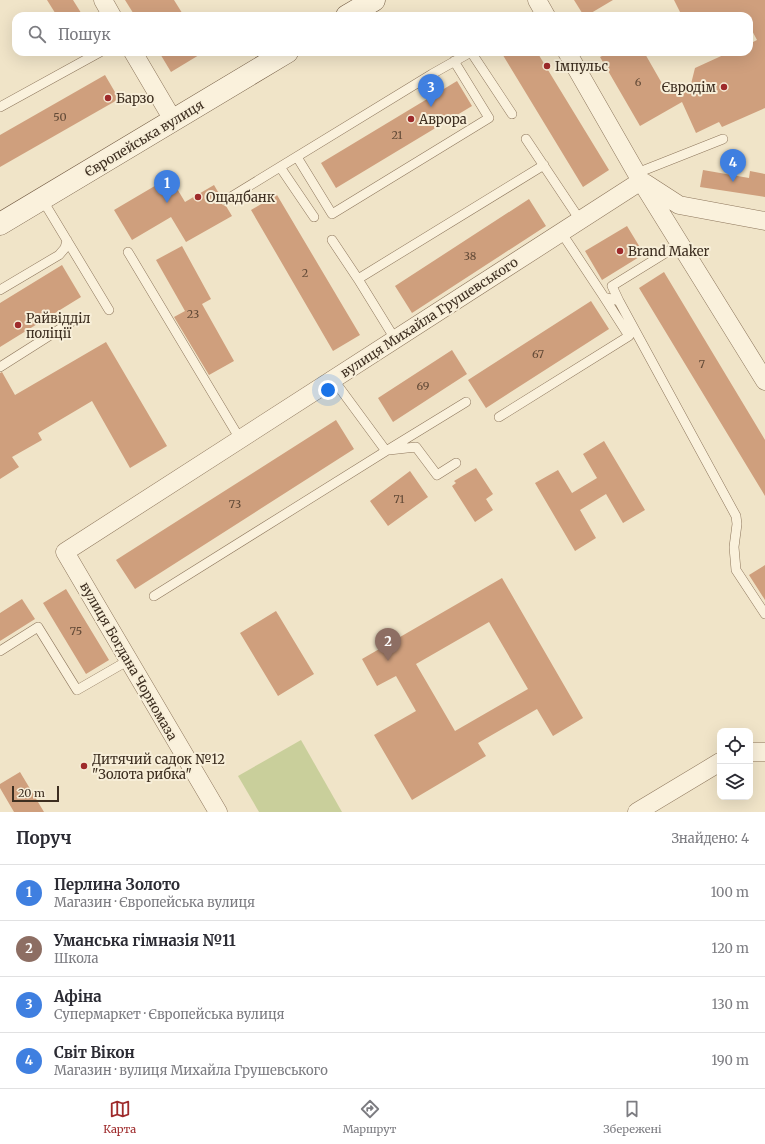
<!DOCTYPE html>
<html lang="uk">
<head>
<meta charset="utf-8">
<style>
  body { margin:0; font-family:Merriweather,serif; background:#f2f2f3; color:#2b2b33 }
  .controls { position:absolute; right:12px; bottom:12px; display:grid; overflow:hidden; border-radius:8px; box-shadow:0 4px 16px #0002 }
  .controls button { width:36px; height:36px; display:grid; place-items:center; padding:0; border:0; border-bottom:1px solid #e1e1e2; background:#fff; color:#2b2b33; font:20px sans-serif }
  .scale { position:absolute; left:12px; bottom:10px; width:47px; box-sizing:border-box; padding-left:4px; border:2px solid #3d2e20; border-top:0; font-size:11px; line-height:14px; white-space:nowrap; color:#3d2e20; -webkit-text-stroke:3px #f7eed8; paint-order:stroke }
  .you { position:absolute; left:328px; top:390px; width:14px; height:14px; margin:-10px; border:3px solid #fff; border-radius:50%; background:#1a73e8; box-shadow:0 0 0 6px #1a73e833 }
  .badge { display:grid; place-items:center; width:26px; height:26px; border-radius:50%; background:#9e2a2b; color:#fff; font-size:13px; font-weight:700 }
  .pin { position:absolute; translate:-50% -33px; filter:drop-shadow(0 1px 2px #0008) }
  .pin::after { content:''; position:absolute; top:21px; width:14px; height:12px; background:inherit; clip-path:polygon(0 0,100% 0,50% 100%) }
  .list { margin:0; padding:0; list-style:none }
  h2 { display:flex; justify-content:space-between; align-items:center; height:52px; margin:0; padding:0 16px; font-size:17px }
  h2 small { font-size:13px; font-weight:400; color:#7c7c81 }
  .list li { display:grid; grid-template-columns:26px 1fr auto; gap:12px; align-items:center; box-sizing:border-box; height:56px; padding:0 16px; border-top:1px solid #e1e1e2 }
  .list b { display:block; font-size:15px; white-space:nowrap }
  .list p { margin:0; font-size:13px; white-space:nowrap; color:#7c7c81 }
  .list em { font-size:13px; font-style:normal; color:#7c7c81 }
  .icon { flex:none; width:22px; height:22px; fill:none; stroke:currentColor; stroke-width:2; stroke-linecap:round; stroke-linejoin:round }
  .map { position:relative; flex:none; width:765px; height:812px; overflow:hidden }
  .search { position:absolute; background:#fff; box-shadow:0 4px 16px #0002; left:12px; right:12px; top:12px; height:44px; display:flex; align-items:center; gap:10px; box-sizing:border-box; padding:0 14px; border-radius:12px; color:#7c7c81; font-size:15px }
  .sheet { height:276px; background:#fff }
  nav { display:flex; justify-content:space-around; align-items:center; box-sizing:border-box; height:56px; border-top:1px solid #e1e1e2; background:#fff; font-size:11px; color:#7c7c81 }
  nav a { display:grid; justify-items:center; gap:2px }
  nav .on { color:#9e2a2b }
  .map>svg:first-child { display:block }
  .green { fill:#c9cf9b }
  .building { fill:#cf9f7d; fill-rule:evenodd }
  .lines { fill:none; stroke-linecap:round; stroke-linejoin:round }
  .service-casing { stroke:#8d765c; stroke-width:10 }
  .minor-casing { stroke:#8d765c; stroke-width:19 }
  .secondary-casing { stroke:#6f573f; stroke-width:23 }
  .service { stroke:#faf1dc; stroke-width:9 }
  .minor { stroke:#faf1dc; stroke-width:18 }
  .secondary { stroke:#faf1dc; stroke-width:22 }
  .poi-dot { fill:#9e2a2b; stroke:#f7eed8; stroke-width:1.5 }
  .labels { text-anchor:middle; stroke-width:4; stroke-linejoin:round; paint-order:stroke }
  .number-label { font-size:11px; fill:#624a37 }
  .poi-label { font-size:13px; fill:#3d2e20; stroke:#f7eed8; text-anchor:start }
  .street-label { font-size:13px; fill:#3d2e20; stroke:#f7eed8 }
</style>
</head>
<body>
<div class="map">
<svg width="765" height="812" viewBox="0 0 765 812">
  <rect width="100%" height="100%" fill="#f0e4c8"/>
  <path class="green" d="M 301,740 L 342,812 L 259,812 L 238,776 Z"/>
  <path class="building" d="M 47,0 L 73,0 L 83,16 L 57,16 Z
    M 125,0 L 174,0 L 184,16 L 135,16 Z
    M 574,0 L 613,0 L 586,16 L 584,16 Z
    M 674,0 L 765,0 L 765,108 L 722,127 L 719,122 L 696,133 L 682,102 L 640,126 L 600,57 L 610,52 L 644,52 L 668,94 L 691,84 L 695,68 L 730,52 L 749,52 L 749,44 L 757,40 L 749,25 L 749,16 L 682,16 Z
    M 159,52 L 204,52 L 171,72 Z
    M 501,52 L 537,52 L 609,170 L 583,187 Z
    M 105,75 L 119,99 L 0,167 L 0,135 Z
    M 457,81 L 472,106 L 336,188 L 321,163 Z
    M 703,170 L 749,178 L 750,171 L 765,174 L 765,197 L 700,187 Z
    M 170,177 L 185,202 L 214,185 L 221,197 L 221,203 L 223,205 L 226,206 L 232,216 L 186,242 L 171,217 L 132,240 L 114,210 Z
    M 277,195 L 360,335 L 333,351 L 251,210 Z
    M 529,199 L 546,226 L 412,313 L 395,286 Z
    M 627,226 L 644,254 L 602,280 L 585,251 Z
    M 182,246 L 211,299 L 202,304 L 234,361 L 209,375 L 174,317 L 185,311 L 156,260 Z
    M 62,265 L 81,297 L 0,347 L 0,303 Z
    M 664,272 L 765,440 L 765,496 L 639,288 Z
    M 591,301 L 609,329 L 486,408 L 468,380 Z
    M 106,342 L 167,446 L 130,468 L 92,401 L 38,433 L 42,440 L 12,457 L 19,467 L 0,479 L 0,373 L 2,372 L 15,395 Z
    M 452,350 L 467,374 L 393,422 L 378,398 Z
    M 336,420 L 354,449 L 135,589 L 116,560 Z
    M 604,441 L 645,510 L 623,523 L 606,494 L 580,510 L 596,538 L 575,551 L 535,483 L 558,470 L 572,493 L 597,478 L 583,454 Z
    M 476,468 L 493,494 L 486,499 L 493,510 L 475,522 L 452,486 L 456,483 L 454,481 Z
    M 410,471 L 428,497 L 388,526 L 370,501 Z
    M 765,565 L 765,600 L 749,575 Z
    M 502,578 L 583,718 L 553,736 L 537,709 L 478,743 L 486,756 L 412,800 L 374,735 L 416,711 L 396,676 L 377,686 L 362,659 ZM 489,622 L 528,689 L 455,731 L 416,664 Z
    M 66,589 L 109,660 L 86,674 L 43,603 Z
    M 22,599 L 35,619 L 0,641 L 0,613 Z
    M 276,611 L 314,674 L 278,696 L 240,633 Z
    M 20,772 L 44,812 L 14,812 L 0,788 L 0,784 Z"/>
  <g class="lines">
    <g class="service-casing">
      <path id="service" d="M 471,52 L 512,114
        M 0,107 L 100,52
        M 526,139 L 580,220
        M 297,157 L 332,214 L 489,118 L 454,61
        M 280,167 L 314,217
        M 637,173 L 723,139
        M 42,199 L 109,310
        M 226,200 L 432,74 L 471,52
        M 561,232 L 604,297 L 619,301 L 736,516 L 737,524 L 734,547 L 736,570 L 765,614
        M 332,240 L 358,279
        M 128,252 L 240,439
        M 0,290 L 59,255 L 65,248 L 67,240
        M 619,301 L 612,286 L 680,244
        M 395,339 L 358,279 L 544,165
        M 0,367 L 71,322
        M 499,417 L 629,336 L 604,297
        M 389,450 L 416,447 L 437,475 L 456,463
        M 386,451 L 466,402
        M 154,596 L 386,451 L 333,379
        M 0,651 L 38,627 L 77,690 L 129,660"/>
    </g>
    <g class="minor-casing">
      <path id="minor" d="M 103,0 L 112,16
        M 537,0 L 546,16
        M 133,52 L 173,120
        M 567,52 L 641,181 L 765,381
        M 645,183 L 679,205 L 765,221
        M 750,752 L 765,752
        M 218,812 L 65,552 L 641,181
        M 637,812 L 720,762"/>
    </g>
    <g class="secondary-casing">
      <path id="secondary" d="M 347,16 L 374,0
        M 0,224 L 287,52"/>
    </g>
    <use href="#service" class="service"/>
    <use href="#minor" class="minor"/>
    <use href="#secondary" class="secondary"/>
  </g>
  <g class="poi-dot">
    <circle cx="547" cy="66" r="4"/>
    <circle cx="724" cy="87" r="4"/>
    <circle cx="108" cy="98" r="4"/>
    <circle cx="411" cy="119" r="4"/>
    <circle cx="198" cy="197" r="4"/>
    <circle cx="620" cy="251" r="4"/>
    <circle cx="18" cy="325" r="4"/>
    <circle cx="84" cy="766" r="4"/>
  </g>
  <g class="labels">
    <g class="number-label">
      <text x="638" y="86">6</text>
      <text x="60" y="121">50</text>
      <text x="397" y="139">21</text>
      <text x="470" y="260">38</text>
      <text x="305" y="277">2</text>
      <text x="193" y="318">23</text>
      <text x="538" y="358">67</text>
      <text x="702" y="368">7</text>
      <text x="423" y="390">69</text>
      <text x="399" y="503">71</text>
      <text x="235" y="508">73</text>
      <text x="76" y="635">75</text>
    </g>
    <g class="poi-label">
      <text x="555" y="71">Імпульс</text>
      <text x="716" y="92" text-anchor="end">Євродім</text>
      <text x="116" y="103">Барзо</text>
      <text x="419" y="124">Аврора</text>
      <text x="206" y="202">Ощадбанк</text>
      <text x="628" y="256">Brand Maker</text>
      <text x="26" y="323">Райвідділ<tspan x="26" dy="15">поліції</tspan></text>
      <text x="92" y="764">Дитячий садок №12<tspan x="92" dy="15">"Золота рибка"</tspan></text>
    </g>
    <g class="street-label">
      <text transform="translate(144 138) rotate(-31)" y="5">Європейська вулиця</text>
      <text transform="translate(429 317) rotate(-33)" y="5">вулиця Михайла Грушевського</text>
      <text transform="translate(129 661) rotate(60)" y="5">вулиця Богдана Чорномаза</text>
    </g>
  </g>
</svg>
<div class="controls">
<button><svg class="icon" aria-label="locate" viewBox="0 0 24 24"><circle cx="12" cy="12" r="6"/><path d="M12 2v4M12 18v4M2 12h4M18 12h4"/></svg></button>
<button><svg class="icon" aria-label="layers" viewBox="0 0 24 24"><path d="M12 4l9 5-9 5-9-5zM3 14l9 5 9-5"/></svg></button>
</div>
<div class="scale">20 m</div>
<div class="you"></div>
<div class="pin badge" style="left:167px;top:203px;background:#3f7fe0">1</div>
<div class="pin badge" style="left:388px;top:661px;background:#8d6e63">2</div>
<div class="pin badge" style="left:431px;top:107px;background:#3f7fe0">3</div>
<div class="pin badge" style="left:733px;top:182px;background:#3f7fe0">4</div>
<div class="search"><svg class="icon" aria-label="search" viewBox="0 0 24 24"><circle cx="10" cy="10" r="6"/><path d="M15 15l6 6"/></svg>Пошук</div>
</div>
<section class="sheet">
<h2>Поруч<small>Знайдено: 4</small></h2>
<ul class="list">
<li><span class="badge" style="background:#3f7fe0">1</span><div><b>Перлина Золото</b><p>Магазин · Європейська вулиця</p></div><em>100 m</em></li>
<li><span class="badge" style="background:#8d6e63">2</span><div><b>Уманська гімназія №11</b><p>Школа</p></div><em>120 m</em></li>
<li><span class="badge" style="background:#3f7fe0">3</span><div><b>Афіна</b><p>Супермаркет · Європейська вулиця</p></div><em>130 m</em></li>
<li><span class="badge" style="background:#3f7fe0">4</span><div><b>Світ Вікон</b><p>Магазин · вулиця Михайла Грушевського</p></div><em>190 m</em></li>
</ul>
</section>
<nav>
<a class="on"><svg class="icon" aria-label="map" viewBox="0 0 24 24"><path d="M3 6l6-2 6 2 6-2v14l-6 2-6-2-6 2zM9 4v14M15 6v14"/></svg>Карта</a>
<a><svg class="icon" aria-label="directions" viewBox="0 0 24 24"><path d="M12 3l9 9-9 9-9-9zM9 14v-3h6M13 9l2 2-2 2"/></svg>Маршрут</a>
<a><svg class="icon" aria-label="saved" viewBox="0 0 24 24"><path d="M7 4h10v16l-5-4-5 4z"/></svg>Збережені</a>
</nav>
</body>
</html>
